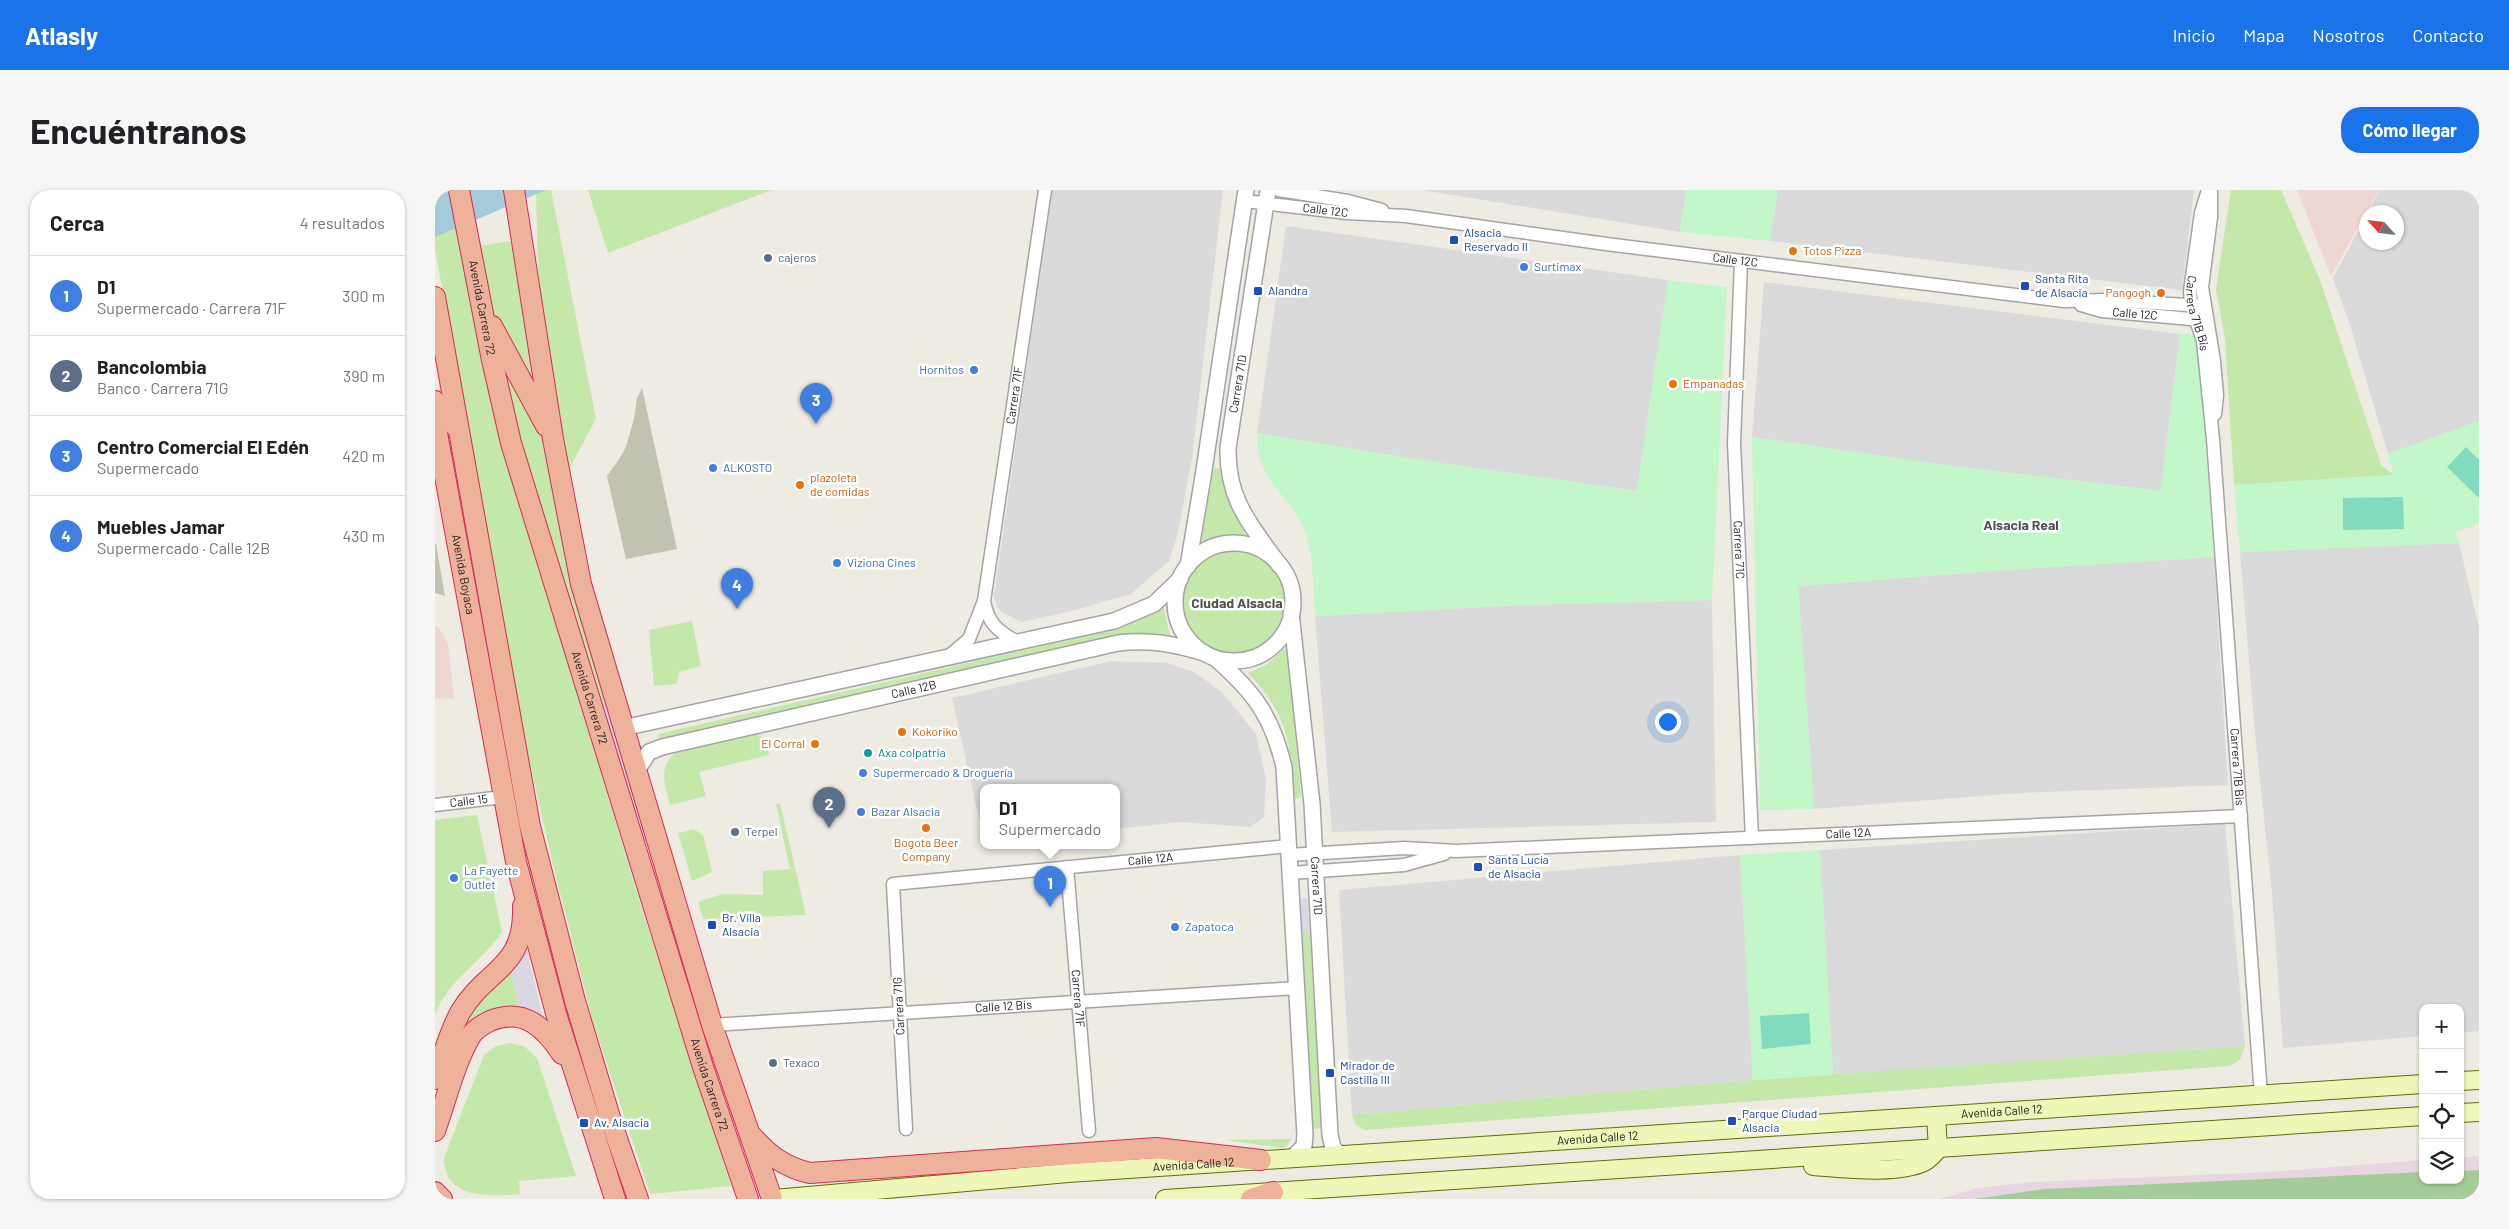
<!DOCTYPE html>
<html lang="es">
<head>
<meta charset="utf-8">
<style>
  body { margin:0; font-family:Barlow,sans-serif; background:#f6f6f6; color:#202124 }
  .controls { position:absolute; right:15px; bottom:15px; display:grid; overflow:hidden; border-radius:10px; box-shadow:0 1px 4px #0004 }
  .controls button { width:45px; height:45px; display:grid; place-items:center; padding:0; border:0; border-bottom:1px solid #e0e0e0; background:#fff; color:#202124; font:25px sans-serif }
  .compass { position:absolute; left:1924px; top:15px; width:45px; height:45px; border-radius:50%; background:#fff; box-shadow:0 1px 4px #0004; rotate:297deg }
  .you { position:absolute; left:1232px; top:531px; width:18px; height:18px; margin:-12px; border:4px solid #fff; border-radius:50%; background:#1a73e8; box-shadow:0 0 0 8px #1a73e833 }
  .badge { display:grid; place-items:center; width:32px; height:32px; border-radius:50%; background:#1a73e8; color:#fff; font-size:16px; font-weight:700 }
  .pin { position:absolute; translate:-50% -41px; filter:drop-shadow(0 1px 2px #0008) }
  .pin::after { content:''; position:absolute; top:26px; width:18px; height:15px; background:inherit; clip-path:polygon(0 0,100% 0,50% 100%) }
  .popup { position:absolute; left:545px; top:594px; width:140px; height:65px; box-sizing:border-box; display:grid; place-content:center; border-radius:10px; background:#fff; filter:drop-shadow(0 1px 4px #0005); font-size:16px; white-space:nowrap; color:#757577 }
  .popup b { font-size:19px; color:#202124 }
  .popup::after { content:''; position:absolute; left:50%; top:100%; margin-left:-10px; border:10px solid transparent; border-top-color:#fff }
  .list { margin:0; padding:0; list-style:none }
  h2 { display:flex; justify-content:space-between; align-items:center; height:65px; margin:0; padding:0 20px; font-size:21px }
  h2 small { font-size:16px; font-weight:400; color:#757577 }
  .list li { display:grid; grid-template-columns:32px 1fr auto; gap:15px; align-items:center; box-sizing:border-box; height:80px; padding:0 20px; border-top:1px solid #e0e0e0 }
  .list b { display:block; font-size:19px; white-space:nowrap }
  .list p { margin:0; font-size:16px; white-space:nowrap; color:#757577 }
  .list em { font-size:16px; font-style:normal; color:#757577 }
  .icon { flex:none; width:28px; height:28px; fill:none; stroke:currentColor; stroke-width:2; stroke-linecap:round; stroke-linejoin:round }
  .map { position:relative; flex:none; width:2044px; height:1009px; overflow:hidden; border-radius:20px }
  header { display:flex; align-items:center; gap:30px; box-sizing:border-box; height:70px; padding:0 25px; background:#1a73e8; color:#fff }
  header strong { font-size:24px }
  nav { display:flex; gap:28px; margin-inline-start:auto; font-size:18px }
  .intro { display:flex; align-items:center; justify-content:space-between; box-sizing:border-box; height:120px; padding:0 30px }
  h1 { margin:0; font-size:35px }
  .button { padding:12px 22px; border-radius:20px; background:#1a73e8; color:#fff; font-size:18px; font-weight:700 }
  main { display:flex; gap:30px; padding:0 30px }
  aside { flex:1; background:#fff; border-radius:20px; box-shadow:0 1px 4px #0004 }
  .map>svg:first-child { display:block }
  .residential { fill:#dbdada }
  .commercial { fill:#eed6d2 }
  .industrial { fill:#e7d5e2 }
  .construction { fill:#c1c2af }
  .grass { fill:#c4e7aa }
  .forest { fill:#a4cc99 }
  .park { fill:#c1f7c9 }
  .pitch { fill:#83dbbf }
  .plaza { fill:#d8d7e3 }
  .water { fill:#a5cada }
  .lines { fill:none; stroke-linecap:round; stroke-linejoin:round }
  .minor-casing { stroke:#a4a4a4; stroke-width:15 }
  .tertiary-casing { stroke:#a4a4a4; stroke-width:18 }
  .secondary-casing { stroke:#5d6f08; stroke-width:20 }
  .trunk-casing { stroke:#d22a58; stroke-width:22 }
  .minor { stroke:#fff; stroke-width:12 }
  .tertiary { stroke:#fff; stroke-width:15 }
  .secondary { stroke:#eff7b8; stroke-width:18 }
  .trunk { stroke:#eeb29a; stroke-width:20 }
  .transit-dot { fill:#1a4fb4; stroke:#fff; stroke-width:2 }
  .food-dot { fill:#e8710a; stroke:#fff; stroke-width:2 }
  .service-dot { fill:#5c6f8a; stroke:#fff; stroke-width:2 }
  .shop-dot { fill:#3f7fe0; stroke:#fff; stroke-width:2 }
  .culture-dot { fill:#0f9aa8; stroke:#fff; stroke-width:2 }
  .labels { text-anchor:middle; stroke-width:5; stroke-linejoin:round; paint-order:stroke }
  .street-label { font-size:12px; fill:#1d1d1d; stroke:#fff }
  .transit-label { font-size:12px; fill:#164399; stroke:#fff; text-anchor:start }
  .food-label { font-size:12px; fill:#c56008; stroke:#fff; text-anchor:start }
  .service-label { font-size:12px; fill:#4e5e75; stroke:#fff; text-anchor:start }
  .shop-label { font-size:12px; fill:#366cbe; stroke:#fff; text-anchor:start }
  .culture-label { font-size:12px; fill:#0d838f; stroke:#fff; text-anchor:start }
  .neighbourhood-label { font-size:14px; font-weight:bold; fill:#505050; stroke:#fff }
</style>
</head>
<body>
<header>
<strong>Atlasly</strong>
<nav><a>Inicio</a><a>Mapa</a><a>Nosotros</a><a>Contacto</a></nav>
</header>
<div class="intro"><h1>Encuéntranos</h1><a class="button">Cómo llegar</a></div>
<main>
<aside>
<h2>Cerca<small>4 resultados</small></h2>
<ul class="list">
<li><span class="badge" style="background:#3f7fe0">1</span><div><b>D1</b><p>Supermercado · Carrera 71F</p></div><em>300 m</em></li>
<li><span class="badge" style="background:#5c6f8a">2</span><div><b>Bancolombia</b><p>Banco · Carrera 71G</p></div><em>390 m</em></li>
<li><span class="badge" style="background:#3f7fe0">3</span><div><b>Centro Comercial El Edén</b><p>Supermercado</p></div><em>420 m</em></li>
<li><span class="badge" style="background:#3f7fe0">4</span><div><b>Muebles Jamar</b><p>Supermercado · Calle 12B</p></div><em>430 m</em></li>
</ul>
</aside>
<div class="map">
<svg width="2044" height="1009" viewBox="0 0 2044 1009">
  <rect width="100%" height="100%" fill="#eeebe3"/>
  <path class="residential" d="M 617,0 L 788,0 L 757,268 L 743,343 L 734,371 L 696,404 L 636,421 L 587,432 L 568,423 L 562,417 L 559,406 Z
    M 987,0 L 1251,0 L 1245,42 Z
    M 1343,0 L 1759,0 L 1747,100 L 1335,51 Z
    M 1945,0 L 2044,0 L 2044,231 L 1953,264 L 1915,135 L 1898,88 L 1931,26 L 1932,52 L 1962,52 L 1962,22 L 1933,22 Z
    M 851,36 L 1233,90 L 1202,301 L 1011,274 L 822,243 Z
    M 1329,92 L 1745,144 L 1726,301 L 1508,275 L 1317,247 Z
    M 2024,353 L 2044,438 L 2044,841 L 2025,843 L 2025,818 L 1988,818 L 1988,846 L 1848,858 L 1837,703 L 1820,544 L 1805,362 Z
    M 1779,367 L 1793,595 L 1586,603 L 1379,619 L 1363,396 L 1569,380 Z
    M 1277,410 L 1281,632 L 897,642 L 880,426 L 1087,415 Z
    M 676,471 L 732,473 L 759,482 L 787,502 L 821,544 L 831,589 L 829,627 L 815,637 L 745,632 L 681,639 L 681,598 L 549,598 L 549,651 L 517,508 Z
    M 1790,634 L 1810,856 L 1398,885 L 1385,660 Z
    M 1305,665 L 1318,890 L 917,925 L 904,700 Z"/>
  <path class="commercial" d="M 1862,0 L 1944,0 L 1896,86 Z
    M 0,436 L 3,436 L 13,454 L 19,509 L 0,508 Z"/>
  <path class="industrial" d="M 2044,966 L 2044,1009 L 1504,1009 L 1543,998 L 1598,992 L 1834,982 L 1988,970 L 1988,990 L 2025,990 L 2025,968 Z"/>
  <path class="construction" d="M 207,198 L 242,359 L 191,369 L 172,286 L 183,271 L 191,257 L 199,229 L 202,208 Z
    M 0,354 L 1,354 L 10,406 L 0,403 Z"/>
  <path class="grass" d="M 0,0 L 15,0 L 150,530 L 201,700 L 296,996 L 215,1004 L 158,832 L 118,675 L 89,547 L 0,59 Z
    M 101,0 L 116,0 L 161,229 L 133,281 L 103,83 Z
    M 153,0 L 336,0 L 173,63 Z
    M 1796,0 L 1846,0 L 1885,90 L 1946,275 L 1959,285 L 1799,295 L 1790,149 L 1781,99 Z
    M 81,50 L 107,215 L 56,122 L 45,56 Z
    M 67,168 L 109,245 L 131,373 L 171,510 L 166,512 L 93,280 Z
    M 779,278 L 787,279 L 792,307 L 812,348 L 788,346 L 766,351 Z
    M748 413a51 51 0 1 1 102 0a51 51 0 1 1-102 0Z
    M 728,415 L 735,446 C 712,441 693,444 670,448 L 224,549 L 223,544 L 668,442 L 707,429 Z
    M 257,431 L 266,476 L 244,482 L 242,494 L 219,496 L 214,440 Z
    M 853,456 L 866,608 L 860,609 C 854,552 855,527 813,483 L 831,475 Z
    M 320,543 L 331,549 L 334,565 L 264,582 L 271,606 L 235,615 C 230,595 223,578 240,563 Z
    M 345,613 L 371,725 L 268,729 L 263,712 L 288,704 L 328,705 L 328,681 L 355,679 L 341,614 Z
    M 42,625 L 67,742 C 47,771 12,791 0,825 L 0,630 Z
    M 259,639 L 268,645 L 277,682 L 257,691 L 243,643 Z
    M 867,742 L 875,742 L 886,938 L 878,939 Z
    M 76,781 L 84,820 L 59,824 L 0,925 C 0,890 22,837 45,811 C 54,800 66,791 76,781 Z
    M 75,853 L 90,857 L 102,868 L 141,986 L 84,991 L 85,1004 C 54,1007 9,1009 9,968 L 49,865 L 61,856 Z
    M 1810,856 L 1805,870 L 1794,876 L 930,940 L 921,935 L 917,925 L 1318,890 Z
    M 856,949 L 852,956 L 848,958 L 790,950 Z"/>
  <path class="forest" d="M 2044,980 L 2044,1009 L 1540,1009 L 1609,999 L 1988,982 L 1988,990 L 2025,990 L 2025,981 Z"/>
  <path class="park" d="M 1251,0 L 1343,0 L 1335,51 L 1245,42 Z
    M 1233,90 L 1292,97 L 1277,410 L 1087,415 L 880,426 C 878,399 879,367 870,341 C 860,316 839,300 828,277 C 823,266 822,254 822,243 L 1011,274 L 1202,301 Z
    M 1745,144 L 1762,144 L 1779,367 L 1569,380 L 1363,396 L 1379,619 L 1325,620 L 1317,247 L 1508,275 L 1726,301 Z
    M 2044,231 L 2044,333 L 2038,337 L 2020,341 L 2024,353 L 1805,362 L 1799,295 L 1959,285 L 1953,264 Z
    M 1385,660 L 1398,885 L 1318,890 L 1305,665 Z"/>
  <path class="pitch" d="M 2031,257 L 2044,270 L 2044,308 L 2012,277 Z
    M 1968,307 L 1969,339 L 1908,340 L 1908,308 Z
    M 1374,823 L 1376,854 L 1327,859 L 1325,826 Z"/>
  <path class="plaza" d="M 171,510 L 212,651 L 207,652 L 166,512 Z
    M 869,707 L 872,709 L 875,742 L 867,742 L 866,710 Z
    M 92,760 L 109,832 L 84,820 L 76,781 Z"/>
  <path class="water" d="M 4,0 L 111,0 L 0,47 L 0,2 Z"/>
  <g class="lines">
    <g class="minor-casing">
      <g id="minor">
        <path d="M 844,0 L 913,11 L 947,20"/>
        <path id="s1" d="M 1773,0 L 1766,23 L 1755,101 L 1756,115 L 1768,151 L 1778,249 L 1826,905"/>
        <path d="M 1776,1 L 1776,27 L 1767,97 L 1779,171 L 1782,205 L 1780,224"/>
        <path id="s2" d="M 810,11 L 912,23 L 971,26 L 1171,54 L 1629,111 L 1670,110 L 1768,116"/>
        <path id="s3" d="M 1306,71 L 1299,253 L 1317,648"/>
        <path id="s4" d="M 1646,115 L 1667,121 L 1767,130"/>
        <path d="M 549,411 C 553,434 564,442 584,453"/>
        <path id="s5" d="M 514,466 L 534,449 L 549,411 L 610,0"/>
        <path id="s6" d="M 0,615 L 68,607"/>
        <path id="s7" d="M 854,665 L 969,658 L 1021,661 L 1806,626"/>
        <path id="s8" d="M 632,677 L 654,941"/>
        <path d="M 855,683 L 969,675 L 1009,664"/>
        <path id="s9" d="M 277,835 L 862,798"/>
        <path id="s10" d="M 471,939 L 458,694 L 854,656"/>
      </g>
    </g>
    <g class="tertiary-casing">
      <g id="tertiary">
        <path d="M 833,0 L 793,258 C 792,311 816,335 845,376"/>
        <circle cx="799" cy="412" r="59"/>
        <path d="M 753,376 L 768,287 L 811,0"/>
        <path id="s11" d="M 856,423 L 877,614 L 895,945 L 898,958 L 906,965"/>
        <path d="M 780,468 C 819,502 837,526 849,577 L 870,945 L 869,956 L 856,969"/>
        <path d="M 188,538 L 679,431 L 719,414 L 745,389"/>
        <path id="s12" d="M 201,582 L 214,562 L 227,557 L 683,453 C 714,449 739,454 769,463"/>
      </g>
    </g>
    <g class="secondary-casing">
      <g id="secondary">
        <path d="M 2025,891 L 2044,890"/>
        <path d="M 2025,923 L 2044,922"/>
        <path d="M 1378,976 C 1407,978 1462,985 1489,972 C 1495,969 1499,964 1503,959 L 1501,926"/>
        <path id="s13" d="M 339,1009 L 633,983 L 1988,894"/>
        <path d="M 730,1009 L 1988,926"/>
      </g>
    </g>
    <g class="trunk-casing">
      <g id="trunk">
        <path id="s14" d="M 24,0 L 57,170 L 76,253 L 268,877 L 313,1009"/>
        <path d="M 79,0 L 118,249 L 146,394 L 277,835 L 337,1009"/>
        <path d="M 0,107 L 95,636 L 140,811 L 177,934 L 203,1009"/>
        <path d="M 57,136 L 111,236"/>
        <path d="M 0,211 L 21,237"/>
        <path id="s15" d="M 0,232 L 81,672 L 122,827 L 180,1009"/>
        <path d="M 0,889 C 8,867 14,842 26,821 C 52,778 90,779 88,716"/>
        <path d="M 0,941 C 11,911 20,871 37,844 C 41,839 49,834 55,831 C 89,817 110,838 127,864"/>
        <path d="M 317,946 C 334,965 349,977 375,983 L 721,958 L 826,970"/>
        <path d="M 0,1002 L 7,1009"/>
        <path d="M 816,1009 L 838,1002"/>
      </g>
    </g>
    <use href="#minor" class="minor"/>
    <use href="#tertiary" class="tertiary"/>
    <use href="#secondary" class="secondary"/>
    <use href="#trunk" class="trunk"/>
  </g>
  <g class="transit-dot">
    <rect x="1014" y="45" width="10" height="10" rx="2.5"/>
    <rect x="1585" y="91" width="10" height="10" rx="2.5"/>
    <rect x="818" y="96" width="10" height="10" rx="2.5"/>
    <rect x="1038" y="672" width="10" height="10" rx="2.5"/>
    <rect x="272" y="730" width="10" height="10" rx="2.5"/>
    <rect x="890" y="878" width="10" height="10" rx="2.5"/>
    <rect x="1292" y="926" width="10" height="10" rx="2.5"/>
    <rect x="144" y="928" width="10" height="10" rx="2.5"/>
  </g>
  <g class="food-dot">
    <circle cx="1358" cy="61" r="5"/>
    <circle cx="1726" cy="103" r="5"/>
    <circle cx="1238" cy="194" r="5"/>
    <circle cx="365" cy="295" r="5"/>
    <circle cx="467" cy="542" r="5"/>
    <circle cx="380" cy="554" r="5"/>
    <circle cx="491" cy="638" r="5"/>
  </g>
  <g class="service-dot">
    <circle cx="333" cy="68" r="5"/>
    <circle cx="300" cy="642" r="5"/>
    <circle cx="338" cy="873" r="5"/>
  </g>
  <g class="shop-dot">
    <circle cx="1089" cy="77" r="5"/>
    <circle cx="539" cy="180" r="5"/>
    <circle cx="278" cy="278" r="5"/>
    <circle cx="402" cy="373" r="5"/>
    <circle cx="428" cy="583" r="5"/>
    <circle cx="426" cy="622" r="5"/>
    <circle cx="19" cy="688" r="5"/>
    <circle cx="740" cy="737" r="5"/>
  </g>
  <circle class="culture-dot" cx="433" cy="563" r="5"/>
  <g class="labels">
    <g class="street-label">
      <text dy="4" stroke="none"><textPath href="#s2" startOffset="81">Calle 12C</textPath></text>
      <text dy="4" stroke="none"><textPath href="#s2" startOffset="494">Calle 12C</textPath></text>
      <text dy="4" stroke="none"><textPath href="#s14" startOffset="120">Avenida Carrera 72</textPath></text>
      <text dy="4" stroke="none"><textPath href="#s4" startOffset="55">Calle 12C</textPath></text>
      <text dy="4" stroke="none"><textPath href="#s1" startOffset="126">Carrera 71B Bis</textPath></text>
      <text transform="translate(803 194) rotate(-81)" y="4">Carrera 71D</text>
      <text dy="4" stroke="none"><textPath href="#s5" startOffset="275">Carrera 71F</textPath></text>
      <text dy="4" stroke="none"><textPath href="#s3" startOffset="289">Carrera 71C</textPath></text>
      <text dy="4" stroke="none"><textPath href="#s15" startOffset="155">Avenida Boyaca</textPath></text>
      <text dy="4" stroke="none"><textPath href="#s12" startOffset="296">Calle 12B</textPath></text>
      <text dy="4" stroke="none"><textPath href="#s14" startOffset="525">Avenida Carrera 72</textPath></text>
      <text dy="4" stroke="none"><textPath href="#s1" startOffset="582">Carrera 71B Bis</textPath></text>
      <text dy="4" stroke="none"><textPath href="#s6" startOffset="34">Calle 15</textPath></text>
      <text dy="4" stroke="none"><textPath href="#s7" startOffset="560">Calle 12A</textPath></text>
      <text dy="4" stroke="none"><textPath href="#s10" startOffset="504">Calle 12A</textPath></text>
      <text dy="4" stroke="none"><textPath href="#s11" startOffset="274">Carrera 71D</textPath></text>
      <text dy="4" stroke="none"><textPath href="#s8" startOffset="132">Carrera 71F</textPath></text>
      <text transform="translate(464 816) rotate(-93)" y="4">Carrera 71G</text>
      <text dy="4" stroke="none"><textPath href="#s9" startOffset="292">Calle 12 Bis</textPath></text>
      <text dy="4" stroke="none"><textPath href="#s14" startOffset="930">Avenida Carrera 72</textPath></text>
      <text dy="4" stroke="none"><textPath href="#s13" startOffset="1231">Avenida Calle 12</textPath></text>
      <text dy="4" stroke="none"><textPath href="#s13" startOffset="826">Avenida Calle 12</textPath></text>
      <text dy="4" stroke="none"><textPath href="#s13" startOffset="421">Avenida Calle 12</textPath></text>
    </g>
    <g class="transit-label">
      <text x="1029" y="47">Alsacia<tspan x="1029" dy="14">Reservado II</tspan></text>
      <text x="1600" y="93">Santa Rita<tspan x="1600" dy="14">de Alsacia</tspan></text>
      <text x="833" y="105">Alandra</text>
      <text x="1053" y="674">Santa Lucía<tspan x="1053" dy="14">de Alsacia</tspan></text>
      <text x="287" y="732">Br. Villa<tspan x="287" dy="14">Alsacia</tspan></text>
      <text x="905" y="880">Mirador de<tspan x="905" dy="14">Castilla III</tspan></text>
      <text x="1307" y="928">Parque Ciudad<tspan x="1307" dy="14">Alsacia</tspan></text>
      <text x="159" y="937">Av. Alsacia</text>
    </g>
    <g class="food-label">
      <text x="1368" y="65">Totos Pizza</text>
      <text x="1716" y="107" text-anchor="end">Pangogh</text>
      <text x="1248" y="198">Empanadas</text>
      <text x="375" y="292">plazoleta<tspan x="375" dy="14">de comidas</tspan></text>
      <text x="477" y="546">Kokoriko</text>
      <text x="370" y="558" text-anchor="end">El Corral</text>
      <text x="491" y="657" text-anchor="middle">Bogota Beer<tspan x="491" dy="14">Company</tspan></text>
    </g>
    <g class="service-label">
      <text x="343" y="72">cajeros</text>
      <text x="310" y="646">Terpel</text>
      <text x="348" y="877">Texaco</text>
    </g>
    <g class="shop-label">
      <text x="1099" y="81">Surtimax</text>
      <text x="529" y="184" text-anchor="end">Hornitos</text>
      <text x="288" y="282">ALKOSTO</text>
      <text x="412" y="377">Viziona Cines</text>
      <text x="438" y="587">Supermercado &amp; Droguería</text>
      <text x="436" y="626">Bazar Alsacia</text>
      <text x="29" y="685">La Fayette<tspan x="29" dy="14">Outlet</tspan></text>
      <text x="750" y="741">Zapatoca</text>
    </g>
    <g class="culture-label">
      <text x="443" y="567">Axa colpatria</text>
    </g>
    <g class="neighbourhood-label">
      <text x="1586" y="340">Alsacia Real</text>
      <text x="802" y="418">Ciudad Alsacia</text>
    </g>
  </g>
</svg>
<div class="controls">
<button>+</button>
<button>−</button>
<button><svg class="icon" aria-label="locate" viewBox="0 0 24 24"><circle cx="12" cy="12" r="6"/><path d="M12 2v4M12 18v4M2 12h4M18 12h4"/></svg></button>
<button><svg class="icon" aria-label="layers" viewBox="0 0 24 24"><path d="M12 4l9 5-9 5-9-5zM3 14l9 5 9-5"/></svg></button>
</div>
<svg class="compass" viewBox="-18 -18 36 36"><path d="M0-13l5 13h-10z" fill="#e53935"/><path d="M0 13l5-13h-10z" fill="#757577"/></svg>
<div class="you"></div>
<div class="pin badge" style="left:615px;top:717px;background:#3f7fe0">1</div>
<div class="popup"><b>D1</b>Supermercado</div>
<div class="pin badge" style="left:394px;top:638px;background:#5c6f8a">2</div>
<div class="pin badge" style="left:381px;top:234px;background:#3f7fe0">3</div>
<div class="pin badge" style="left:302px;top:419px;background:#3f7fe0">4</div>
</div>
</main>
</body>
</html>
